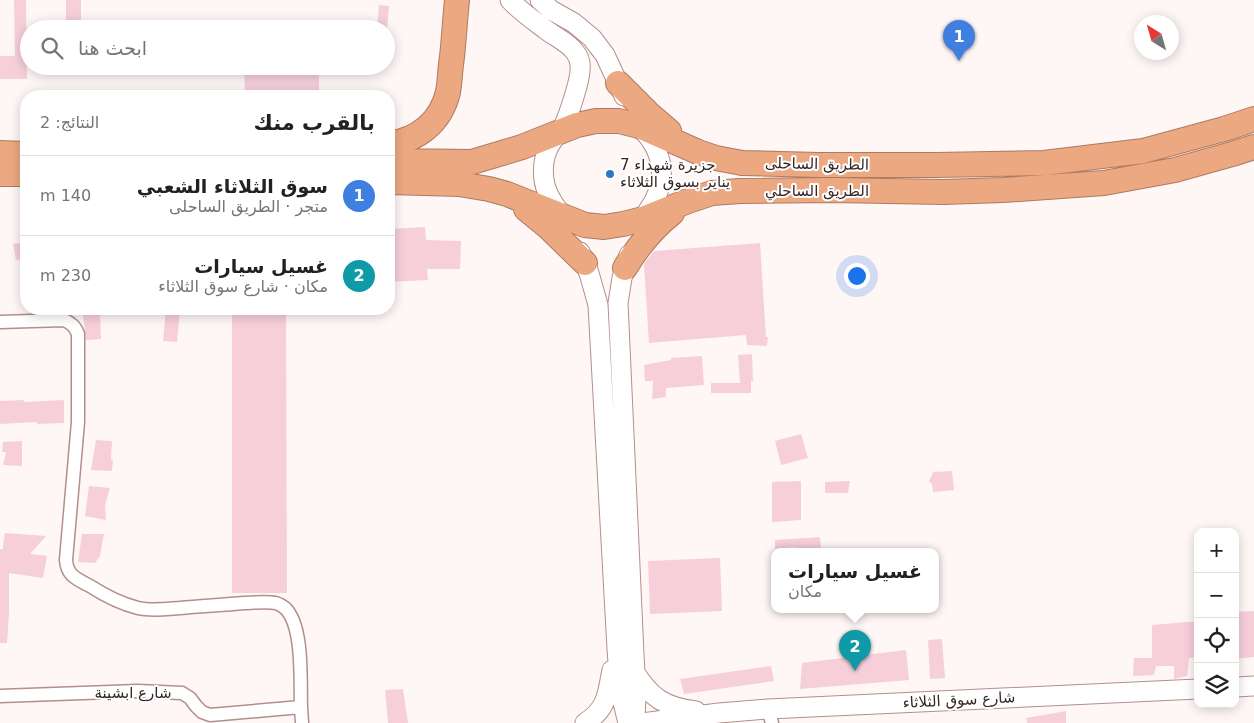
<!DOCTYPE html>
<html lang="ar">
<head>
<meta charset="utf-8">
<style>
  body { margin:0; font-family:"DejaVu Sans","Noto Sans Arabic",sans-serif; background:#f2f2f2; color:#202124; direction:rtl }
  .controls { position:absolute; right:15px; bottom:15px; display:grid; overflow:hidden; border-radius:10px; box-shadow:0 2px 12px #0003 }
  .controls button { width:45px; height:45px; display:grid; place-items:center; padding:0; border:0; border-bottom:1px solid #e0e0e0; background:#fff; color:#202124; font:25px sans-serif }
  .compass { position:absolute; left:1134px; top:15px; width:45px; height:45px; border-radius:50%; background:#fff; box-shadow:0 2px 12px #0003; rotate:323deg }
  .you { position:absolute; left:856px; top:275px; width:18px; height:18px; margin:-12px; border:4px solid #fff; border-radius:50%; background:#1a73e8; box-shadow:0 0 0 8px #1a73e833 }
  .badge { display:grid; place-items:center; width:32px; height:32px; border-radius:50%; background:#2a78c8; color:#fff; font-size:16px; font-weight:700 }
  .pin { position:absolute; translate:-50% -41px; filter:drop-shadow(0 1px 2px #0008) }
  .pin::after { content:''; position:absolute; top:26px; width:18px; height:15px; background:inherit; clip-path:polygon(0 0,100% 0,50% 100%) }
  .popup { position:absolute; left:771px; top:548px; width:168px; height:65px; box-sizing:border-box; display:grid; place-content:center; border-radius:10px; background:#fff; filter:drop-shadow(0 1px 4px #0005); font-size:16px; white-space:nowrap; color:#757577 }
  .popup b { font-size:19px; color:#202124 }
  .popup::after { content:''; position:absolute; left:50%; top:100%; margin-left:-10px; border:10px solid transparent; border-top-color:#fff }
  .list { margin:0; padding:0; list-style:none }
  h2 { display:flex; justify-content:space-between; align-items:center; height:65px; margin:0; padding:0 20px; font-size:21px }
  h2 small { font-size:16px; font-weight:400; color:#757577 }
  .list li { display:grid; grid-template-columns:32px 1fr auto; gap:15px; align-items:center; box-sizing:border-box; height:80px; padding:0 20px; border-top:1px solid #e0e0e0 }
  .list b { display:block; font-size:19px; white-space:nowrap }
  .list p { margin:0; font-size:16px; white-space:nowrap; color:#757577 }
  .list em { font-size:16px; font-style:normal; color:#757577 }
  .icon { flex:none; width:28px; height:28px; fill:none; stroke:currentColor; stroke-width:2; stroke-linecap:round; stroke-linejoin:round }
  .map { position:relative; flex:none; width:1254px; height:723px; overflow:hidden; direction:ltr }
  .search { position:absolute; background:#fff; box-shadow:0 2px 12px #0003; left:20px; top:20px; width:375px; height:55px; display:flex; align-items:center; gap:12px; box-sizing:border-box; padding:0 18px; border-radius:28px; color:#757577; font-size:19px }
  .panel { position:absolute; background:#fff; box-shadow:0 2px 12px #0003; left:20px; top:90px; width:375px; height:225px; border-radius:20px; direction:rtl }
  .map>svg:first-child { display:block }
  .building { fill:#f6cfdb }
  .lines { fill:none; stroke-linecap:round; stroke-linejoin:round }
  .street-casing { stroke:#b38f8b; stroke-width:15 }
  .secondary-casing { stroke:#b38f8b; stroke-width:21 }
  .highway-casing { stroke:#ac7b61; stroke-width:26 }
  .street { stroke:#fff; stroke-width:12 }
  .secondary { stroke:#fff; stroke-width:19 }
  .highway { stroke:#eca881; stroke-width:24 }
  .poi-dot { fill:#2a78c8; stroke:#fff; stroke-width:2 }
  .labels { text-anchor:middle; stroke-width:4; stroke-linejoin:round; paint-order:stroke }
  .street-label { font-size:15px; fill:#362726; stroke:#fff }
  .poi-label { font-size:15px; fill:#362726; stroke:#fff; text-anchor:start }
</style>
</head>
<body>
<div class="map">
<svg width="1254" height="723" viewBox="0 0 1254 723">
  <rect width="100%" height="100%" fill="#fff6f6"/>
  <path class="building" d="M 14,0 L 26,0 L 27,79 L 0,79 L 0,56 L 15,56 Z
    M 66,0 L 81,0 L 81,29 L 66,29 Z
    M 379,5 L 389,6 L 387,29 L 377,29 Z
    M 244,66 L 319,66 L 319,96 L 245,96 Z
    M 425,227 L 426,240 L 461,241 L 460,269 L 427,269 L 428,280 L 389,282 L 389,229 Z
    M 26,242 L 26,259 L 16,260 L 13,244 Z
    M 760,243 L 766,337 L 768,337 L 767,346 L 747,345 L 746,335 L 649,343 L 644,264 L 654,251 Z
    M 166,309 L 180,309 L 177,342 L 163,341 Z
    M 232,309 L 286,309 L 287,593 L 232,593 Z
    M 100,314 L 101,339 L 86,340 L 83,315 Z
    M 752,354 L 753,381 L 751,381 L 751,393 L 711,393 L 711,383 L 740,383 L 738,355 Z
    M 702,356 L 704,385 L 666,388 L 666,397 L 652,399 L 653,381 L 645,381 L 644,365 L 671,360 L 671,358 Z
    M 24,400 L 24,402 L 64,400 L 64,423 L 37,424 L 37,422 L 0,424 L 0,401 Z
    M 801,434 L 808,458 L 781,465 L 775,441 Z
    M 96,440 L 112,441 L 111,459 L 113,460 L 112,471 L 91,470 Z
    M 22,441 L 22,466 L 3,465 L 6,452 L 2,452 L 3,442 Z
    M 952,471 L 954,490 L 933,492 L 932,484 L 929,482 L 933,472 Z
    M 801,481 L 801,520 L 772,522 L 772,482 Z
    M 850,481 L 848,493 L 825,493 L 825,482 Z
    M 89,486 L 110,488 L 105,505 L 106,520 L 85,516 Z
    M 5,533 L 46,536 L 30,554 L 47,556 L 43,578 L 9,573 L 9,613 L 7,643 L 0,643 L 0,549 L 3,549 L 3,545 Z
    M 82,534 L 104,534 L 100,556 L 95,563 L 78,562 Z
    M 820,537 L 821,549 L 817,547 L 817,552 L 798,552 L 796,547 L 775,549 L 775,540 Z
    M 720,558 L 722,611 L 650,614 L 648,561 Z
    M 1254,611 L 1254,657 L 1235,659 L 1235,612 Z
    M 1188,622 L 1198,622 L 1198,657 L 1189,658 L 1187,676 L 1174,679 L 1174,666 L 1156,666 L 1154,675 L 1133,676 L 1134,658 L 1152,658 L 1152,625 Z
    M 942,639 L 945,678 L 930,679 L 928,640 Z
    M 906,650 L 909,680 L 800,689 L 802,663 Z
    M 771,666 L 774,681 L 684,694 L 680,679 Z
    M 403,689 L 408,723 L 388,723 L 385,690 Z
    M 1066,711 L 1066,723 L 1027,723 L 1026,718 Z"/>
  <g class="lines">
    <g class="street-casing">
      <path id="street" d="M 0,322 L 64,320 C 71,323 75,326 78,334 L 78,422 L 66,560 C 67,576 77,579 90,586 C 104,595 122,604 138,608 C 151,611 166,609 180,608 C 201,606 223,605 244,603 C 254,603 266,601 275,603 C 278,603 282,606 285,608 C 304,626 300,682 301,707
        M 0,696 L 138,691 L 182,693 L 190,698 L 196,706 L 202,712 L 210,715 L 301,707 L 302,723
        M 768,709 L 772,723"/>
    </g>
    <g class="secondary-casing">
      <path id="secondary" d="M 510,0 C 520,11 533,20 545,29 C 555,37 568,42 575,52 C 579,57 581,63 580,70 C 580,81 567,121 561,131 C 559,134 555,137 553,140 C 545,151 542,166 544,180 C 546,196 557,207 564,220
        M 540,0 L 551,10 L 574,23 L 592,38 L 605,55 L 624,96
        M 640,127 C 660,147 668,172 655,199 C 651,207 645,214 641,223
        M 580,252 L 589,273 L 598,305 L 617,649 L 620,690 L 628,723
        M 629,255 L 622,278 L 618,303 L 636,698 L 635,716 L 634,723
        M 634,671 C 651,698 664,707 696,711
        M 1235,687 L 1254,686
        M 585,723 C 608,708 607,694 612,670
        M 642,723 L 719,713 L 768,709 L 1198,689"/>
    </g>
    <g class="highway-casing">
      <path id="highway" d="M 618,83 L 648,113 L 669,131
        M 389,144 C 418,140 441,122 448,92 C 450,81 450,69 452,57 C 454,38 455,19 457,0
        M 0,153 L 26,154
        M 389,161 L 472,162 L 522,147 L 577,125 L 596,121 L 619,121 L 639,126 L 698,152 L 716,158 L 742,163 L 819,165 L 936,165 L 1044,163 L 1143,151 L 1224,129 L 1254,119
        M 0,174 L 26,174
        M 389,182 L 459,184 L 489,189 L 507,194 L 585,225 L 604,227 L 623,224 L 643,219 L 688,201 L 712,193 L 740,191 L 834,190 L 943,192 L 1003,190 L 1104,183 L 1175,170 L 1232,154 L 1254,147
        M 526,209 L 548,227 L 585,263
        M 625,268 C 638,246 652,229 672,213"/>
    </g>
    <use href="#street" class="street"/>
    <use href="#secondary" class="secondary"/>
    <use href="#highway" class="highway"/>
  </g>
  <circle class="poi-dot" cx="610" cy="174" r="5"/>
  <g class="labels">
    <g class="street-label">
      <text transform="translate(817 164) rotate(1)" y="5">الطريق الساحلى</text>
      <text x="817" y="196">الطريق الساحلي</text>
      <text x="133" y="698">شارع ابشينة</text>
      <text transform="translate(959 700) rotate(-3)" y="5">شارع سوق الثلاثاء</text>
    </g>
    <g class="poi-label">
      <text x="620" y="170">جزيرة شهداء 7<tspan x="620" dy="17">يناير بسوق الثلاثاء</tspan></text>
    </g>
  </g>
</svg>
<div class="controls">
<button>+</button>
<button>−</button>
<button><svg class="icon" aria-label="locate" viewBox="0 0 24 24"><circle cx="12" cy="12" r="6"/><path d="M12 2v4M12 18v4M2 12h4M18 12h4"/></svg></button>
<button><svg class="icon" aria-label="layers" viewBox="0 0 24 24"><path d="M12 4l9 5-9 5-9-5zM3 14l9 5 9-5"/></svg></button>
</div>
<svg class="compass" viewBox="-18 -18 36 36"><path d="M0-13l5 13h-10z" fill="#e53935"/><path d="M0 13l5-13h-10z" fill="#757577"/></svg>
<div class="you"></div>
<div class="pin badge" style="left:959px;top:61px;background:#3f7fe0">1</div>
<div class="pin badge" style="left:855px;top:671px;background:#0f9aa8">2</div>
<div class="popup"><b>غسيل سيارات</b>مكان</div>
<div class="search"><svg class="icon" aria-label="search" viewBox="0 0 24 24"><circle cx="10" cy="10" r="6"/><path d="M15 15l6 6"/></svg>ابحث هنا</div>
<section class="panel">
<h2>بالقرب منك<small>النتائج: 2</small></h2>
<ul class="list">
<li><span class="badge" style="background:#3f7fe0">1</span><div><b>سوق الثلاثاء الشعبي</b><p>متجر · الطريق الساحلى</p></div><em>140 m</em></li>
<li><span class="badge" style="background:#0f9aa8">2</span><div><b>غسيل سيارات</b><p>مكان · شارع سوق الثلاثاء</p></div><em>230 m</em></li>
</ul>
</section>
</div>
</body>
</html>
